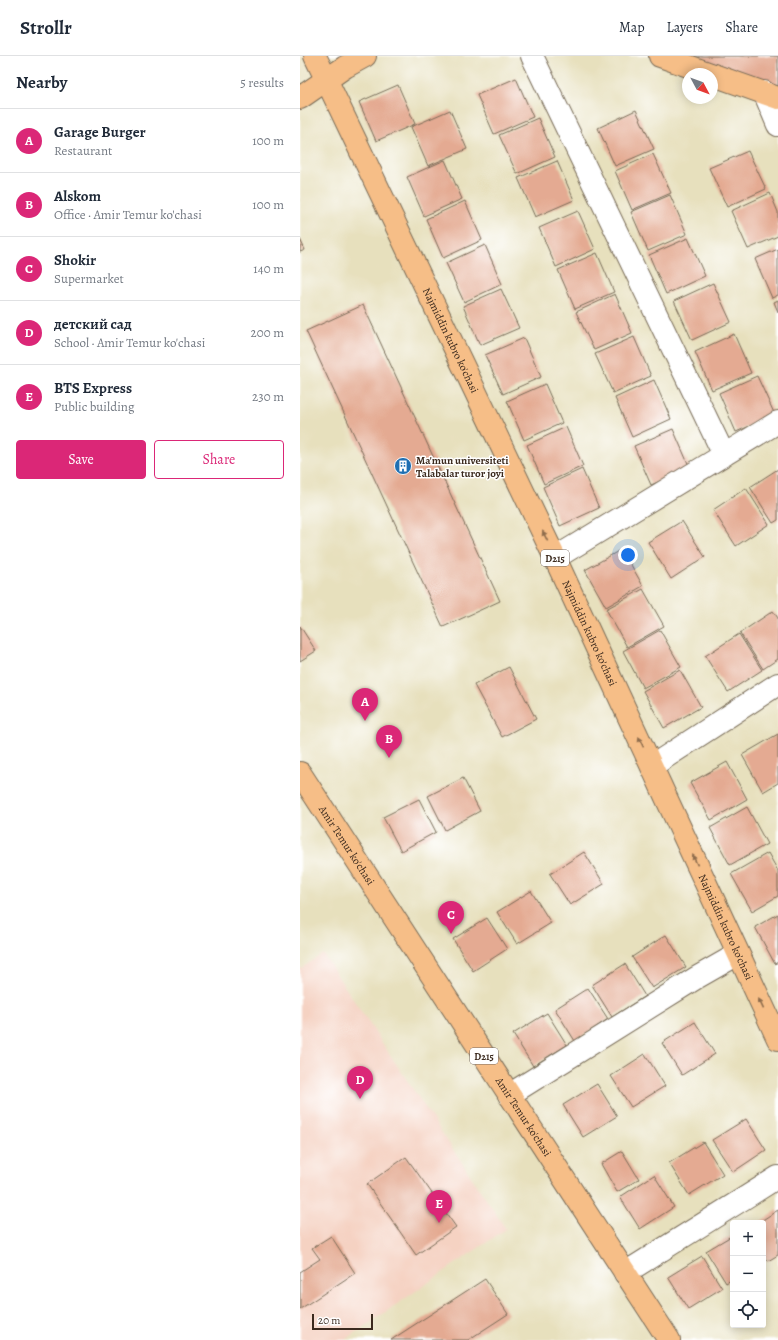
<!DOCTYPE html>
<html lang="en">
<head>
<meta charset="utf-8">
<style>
  body { margin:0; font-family:Alegreya,serif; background:#f2f2f3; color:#1f2937 }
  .controls { position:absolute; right:12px; bottom:12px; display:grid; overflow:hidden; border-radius:4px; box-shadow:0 2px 10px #0003 }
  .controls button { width:36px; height:36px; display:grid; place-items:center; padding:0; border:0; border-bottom:1px solid #e0e1e3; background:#fff; color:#1f2937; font:20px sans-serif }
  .compass { position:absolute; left:382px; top:12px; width:36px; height:36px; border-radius:50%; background:#fff; box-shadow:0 2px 10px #0003; rotate:131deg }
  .scale { position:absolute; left:12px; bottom:10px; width:61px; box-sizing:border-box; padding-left:4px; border:2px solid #3b2a1e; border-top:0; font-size:11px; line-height:14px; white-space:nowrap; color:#3b2a1e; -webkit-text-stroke:3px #fff; paint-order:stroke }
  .you { position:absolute; left:328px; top:499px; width:14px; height:14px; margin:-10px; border:3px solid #fff; border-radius:50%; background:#1a73e8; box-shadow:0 0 0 6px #1a73e833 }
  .badge { display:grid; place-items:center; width:26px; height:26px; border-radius:50%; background:#db2777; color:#fff; font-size:13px; font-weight:700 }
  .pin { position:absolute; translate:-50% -33px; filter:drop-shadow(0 1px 2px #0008) }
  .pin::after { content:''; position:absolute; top:21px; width:14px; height:12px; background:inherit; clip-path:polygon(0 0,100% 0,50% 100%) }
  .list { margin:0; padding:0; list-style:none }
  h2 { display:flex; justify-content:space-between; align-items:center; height:52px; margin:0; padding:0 16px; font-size:17px }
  h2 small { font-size:13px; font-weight:400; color:#747a83 }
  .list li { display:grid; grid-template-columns:26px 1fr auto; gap:12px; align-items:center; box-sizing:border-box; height:64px; padding:0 16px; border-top:1px solid #e0e1e3 }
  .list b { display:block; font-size:15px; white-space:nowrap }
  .list p { margin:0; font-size:13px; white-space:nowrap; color:#747a83 }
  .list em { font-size:13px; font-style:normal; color:#747a83 }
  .actions { display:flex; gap:8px; padding:12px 16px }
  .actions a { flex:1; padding:9px 0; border:1px solid #db2777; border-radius:4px; text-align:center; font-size:14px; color:#db2777 }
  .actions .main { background:#db2777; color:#fff }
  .icon { flex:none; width:22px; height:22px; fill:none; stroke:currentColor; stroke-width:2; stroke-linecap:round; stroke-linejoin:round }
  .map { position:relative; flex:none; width:478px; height:1284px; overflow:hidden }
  header { display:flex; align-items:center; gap:24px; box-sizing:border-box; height:56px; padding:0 20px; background:#fff; border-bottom:1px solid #e0e1e3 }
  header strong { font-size:19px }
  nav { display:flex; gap:22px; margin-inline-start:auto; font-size:14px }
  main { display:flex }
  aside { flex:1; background:#fff }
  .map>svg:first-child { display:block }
  .built { fill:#f5d2c2 }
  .building { fill:#e4aa92 }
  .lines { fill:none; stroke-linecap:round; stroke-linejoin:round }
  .minor-casing { stroke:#776a56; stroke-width:24 }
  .major-casing { stroke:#776a56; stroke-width:24 }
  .minor { stroke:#fff; stroke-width:22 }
  .major { stroke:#f6be87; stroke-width:22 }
  .oneway { fill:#8f6d4d }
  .labels { text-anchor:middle; stroke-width:3; stroke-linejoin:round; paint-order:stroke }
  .shield { fill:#fff; stroke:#766a62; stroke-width:1 }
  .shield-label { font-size:10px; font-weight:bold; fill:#3b2a1e }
  .street-label { font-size:11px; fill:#3b2a1e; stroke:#fff }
  .poi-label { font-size:11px; font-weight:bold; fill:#3b2a1e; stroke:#fff; text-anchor:start }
</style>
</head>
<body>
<header>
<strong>Strollr</strong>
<nav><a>Map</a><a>Layers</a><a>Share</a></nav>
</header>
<main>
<aside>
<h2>Nearby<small>5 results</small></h2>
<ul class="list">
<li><span class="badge">A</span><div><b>Garage Burger</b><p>Restaurant</p></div><em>100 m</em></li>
<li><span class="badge">B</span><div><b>Alskom</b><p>Office · Amir Temur ko'chasi</p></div><em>100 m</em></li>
<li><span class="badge">C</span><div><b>Shokir</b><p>Supermarket</p></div><em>140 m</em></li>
<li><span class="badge">D</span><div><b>детский сад</b><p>School · Amir Temur ko'chasi</p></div><em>200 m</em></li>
<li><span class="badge">E</span><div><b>BTS Express</b><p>Public building</p></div><em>230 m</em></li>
</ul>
<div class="actions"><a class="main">Save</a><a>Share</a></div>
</aside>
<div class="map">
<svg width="478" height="1284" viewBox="0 0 478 1284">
  <rect width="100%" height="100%" fill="#fff"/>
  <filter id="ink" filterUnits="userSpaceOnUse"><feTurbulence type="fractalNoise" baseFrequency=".025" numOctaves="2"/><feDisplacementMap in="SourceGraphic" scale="8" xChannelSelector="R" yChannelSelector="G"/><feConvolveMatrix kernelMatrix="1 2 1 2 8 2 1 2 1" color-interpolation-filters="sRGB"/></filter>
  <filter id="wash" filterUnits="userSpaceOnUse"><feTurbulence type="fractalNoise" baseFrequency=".012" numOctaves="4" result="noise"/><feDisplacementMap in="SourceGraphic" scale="16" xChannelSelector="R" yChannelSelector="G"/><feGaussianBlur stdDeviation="0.9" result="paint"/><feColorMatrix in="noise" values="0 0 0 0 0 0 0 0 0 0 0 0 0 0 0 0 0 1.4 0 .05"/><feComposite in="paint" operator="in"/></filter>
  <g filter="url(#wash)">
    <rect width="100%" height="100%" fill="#e7e0bd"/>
    <path class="built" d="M 23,898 L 206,1173 L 45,1284 L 0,1284 L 0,913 Z"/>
    <g id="blocks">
      <path class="building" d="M 389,0 L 478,0 L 478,33 Z
        M 216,22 L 233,61 L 194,78 L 177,39 Z
        M 98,29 L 115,68 L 76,85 L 59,46 Z
        M 150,54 L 167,93 L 128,110 L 111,71 Z
        M 336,54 L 354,93 L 315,110 L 298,72 Z
        M 238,62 L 255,101 L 217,118 L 199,79 Z
        M 448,95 L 466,133 L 427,151 L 409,112 Z
        M 353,98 L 371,137 L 332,154 L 315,115 Z
        M 145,104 L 162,143 L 124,160 L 107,121 Z
        M 257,105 L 274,144 L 235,161 L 218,122 Z
        M 470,137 L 478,156 L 478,180 L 448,193 L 431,155 Z
        M 370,139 L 387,178 L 348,195 L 331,156 Z
        M 165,145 L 182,184 L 143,202 L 126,163 Z
        M 278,155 L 295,193 L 256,211 L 239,172 Z
        M 388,182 L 405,220 L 366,238 L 349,199 Z
        M 0,183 L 5,194 L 0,196 Z
        M 185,189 L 202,228 L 164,246 L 146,207 Z
        M 478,193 L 478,239 L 472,242 L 455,203 Z
        M 297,197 L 314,236 L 275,253 L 258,214 Z
        M 413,227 L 431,266 L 392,284 L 374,245 Z
        M 201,233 L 219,272 L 180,289 L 163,250 Z
        M 315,238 L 332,277 L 294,294 L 276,256 Z
        M 478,244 L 478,256 L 474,246 Z
        M 63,249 L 200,545 L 143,571 L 6,275 Z
        M 434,278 L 451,317 L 412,334 L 395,296 Z
        M 334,281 L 351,320 L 313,337 L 295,298 Z
        M 224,282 L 241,321 L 203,338 L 185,299 Z
        M 457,320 L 475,359 L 436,376 L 419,337 Z
        M 354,324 L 371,363 L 332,381 L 315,342 Z
        M 245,328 L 262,367 L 224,384 L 207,345 Z
        M 266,371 L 283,410 L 244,428 L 227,389 Z
        M 373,373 L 390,412 L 351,429 L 334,390 Z
        M 282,413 L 299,452 L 260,470 L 243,431 Z
        M 478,413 L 478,464 L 473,467 L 450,431 Z
        M 446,432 L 469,468 L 436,490 L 413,454 Z
        M 382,465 L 405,501 L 371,523 L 348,486 Z
        M 322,493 L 343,530 L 306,551 L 285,514 Z
        M 343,533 L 364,570 L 327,591 L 306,553 Z
        M 473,555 L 478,562 L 478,603 L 463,613 L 440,577 Z
        M 0,570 L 16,595 L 0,605 Z
        M 360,574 L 381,611 L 343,632 L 323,595 Z
        M 439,578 L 462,614 L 428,636 L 405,600 Z
        M 209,611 L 236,663 L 202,681 L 174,629 Z
        M 380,614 L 401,651 L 364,672 L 343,635 Z
        M 478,678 L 478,727 L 463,736 L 442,699 Z
        M 427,706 L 447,743 L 411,764 L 390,727 Z
        M 163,722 L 180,755 L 145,774 L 128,740 Z
        M 119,743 L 136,776 L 101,795 L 83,761 Z
        M 447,751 L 467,788 L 430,809 L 410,772 Z
        M 284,796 L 304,828 L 270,849 L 250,818 Z
        M 468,797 L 478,815 L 478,840 L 452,855 L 431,818 Z
        M 231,835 L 251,867 L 217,888 L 197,856 Z
        M 478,858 L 478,906 L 475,908 L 455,871 Z
        M 187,862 L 207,893 L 173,915 L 153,883 Z
        M 366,879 L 386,911 L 352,932 L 332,901 Z
        M 325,908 L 345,940 L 312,961 L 292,929 Z
        M 288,932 L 308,963 L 275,985 L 255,953 Z
        M 247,957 L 267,989 L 233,1010 L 213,978 Z
        M 395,966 L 415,998 L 382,1019 L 362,987 Z
        M 345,998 L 365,1030 L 331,1051 L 311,1020 Z
        M 297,1028 L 317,1060 L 283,1081 L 263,1049 Z
        M 446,1063 L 466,1094 L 433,1116 L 412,1084 Z
        M 403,1086 L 423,1118 L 389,1139 L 369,1107 Z
        M 322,1095 L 339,1123 L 317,1136 L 301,1108 Z
        M 106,1101 L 156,1171 L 116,1199 L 67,1128 Z
        M 354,1119 L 374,1151 L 340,1173 L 320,1141 Z
        M 478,1154 L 478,1199 L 468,1205 L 463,1198 L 463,1167 L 458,1167 Z
        M 433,1179 L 433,1223 L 426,1227 L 406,1195 Z
        M 31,1180 L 55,1217 L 0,1253 L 0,1216 L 20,1203 L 12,1192 Z
        M 402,1200 L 422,1232 L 388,1253 L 368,1221 Z
        M 185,1223 L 208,1258 L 168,1284 L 91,1284 Z"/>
    </g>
  </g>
  <g filter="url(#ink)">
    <use href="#blocks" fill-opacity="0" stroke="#776a56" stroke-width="1"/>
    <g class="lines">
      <g class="minor-casing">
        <path id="minor" d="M 232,0 L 424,399
          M 464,36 L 478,69
          M 255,502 L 478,366
          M 352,710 L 478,628
          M 209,1039 L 396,922 L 438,898
          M 325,1217 L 478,1121"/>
      </g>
      <g class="major-casing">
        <g id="major">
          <path id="s1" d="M 15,0 L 255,502 L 478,983"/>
          <path d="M 360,0 L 478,42"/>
          <path d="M 0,42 L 45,11 L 65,0"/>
          <path id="s2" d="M 0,717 L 369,1284"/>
        </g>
      </g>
      <use href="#minor" class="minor"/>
      <use href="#major" class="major"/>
    </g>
    <defs><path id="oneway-solid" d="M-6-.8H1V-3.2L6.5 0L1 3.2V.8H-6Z"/></defs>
    <g class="oneway">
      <use href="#oneway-solid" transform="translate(245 480) rotate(-116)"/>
      <use href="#oneway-solid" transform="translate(341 686) rotate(-115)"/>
      <use href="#oneway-solid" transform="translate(395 804) rotate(-115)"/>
      <use href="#oneway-solid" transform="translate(461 948) rotate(-115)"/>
    </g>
  </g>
  <defs>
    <g id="building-disc" transform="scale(0.9)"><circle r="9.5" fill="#1f6fb2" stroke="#fff"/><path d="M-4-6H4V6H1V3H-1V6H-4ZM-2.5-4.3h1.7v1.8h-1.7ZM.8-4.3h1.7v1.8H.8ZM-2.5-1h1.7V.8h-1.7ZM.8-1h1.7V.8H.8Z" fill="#fff"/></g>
  </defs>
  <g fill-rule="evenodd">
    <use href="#building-disc" x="103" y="410"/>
  </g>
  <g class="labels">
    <g class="shield">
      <rect x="241" y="494" width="28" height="16" rx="3"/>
      <rect x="170" y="992" width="28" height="16" rx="3"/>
    </g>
    <g class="shield-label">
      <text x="255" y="506">D215</text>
      <text x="184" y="1004">D215</text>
    </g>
    <g class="street-label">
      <text dy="4" stroke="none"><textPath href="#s1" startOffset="315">Najmiddin kubro ko'chasi</textPath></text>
      <text dy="4" stroke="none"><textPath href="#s1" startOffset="639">Najmiddin kubro ko'chasi</textPath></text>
      <text dy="4" stroke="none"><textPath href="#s2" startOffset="86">Amir Temur ko'chasi</textPath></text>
      <text dy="4" stroke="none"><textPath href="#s1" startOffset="963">Najmiddin kubro ko'chasi</textPath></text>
      <text dy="4" stroke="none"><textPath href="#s2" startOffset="410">Amir Temur ko'chasi</textPath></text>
    </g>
    <g class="poi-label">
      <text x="116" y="408">Ma'mun universiteti<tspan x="116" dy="13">Talabalar turor joyi</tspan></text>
    </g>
  </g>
</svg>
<div class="controls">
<button>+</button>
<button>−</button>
<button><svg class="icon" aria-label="locate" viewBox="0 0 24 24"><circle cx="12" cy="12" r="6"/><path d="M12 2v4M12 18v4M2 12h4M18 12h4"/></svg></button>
</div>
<svg class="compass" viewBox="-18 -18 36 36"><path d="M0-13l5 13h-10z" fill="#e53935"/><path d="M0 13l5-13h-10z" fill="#747a83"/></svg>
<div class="scale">20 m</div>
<div class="you"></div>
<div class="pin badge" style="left:65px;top:665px">A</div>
<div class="pin badge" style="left:89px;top:702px">B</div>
<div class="pin badge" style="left:151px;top:878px">C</div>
<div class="pin badge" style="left:60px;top:1043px">D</div>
<div class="pin badge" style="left:139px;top:1167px">E</div>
</div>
</main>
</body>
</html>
